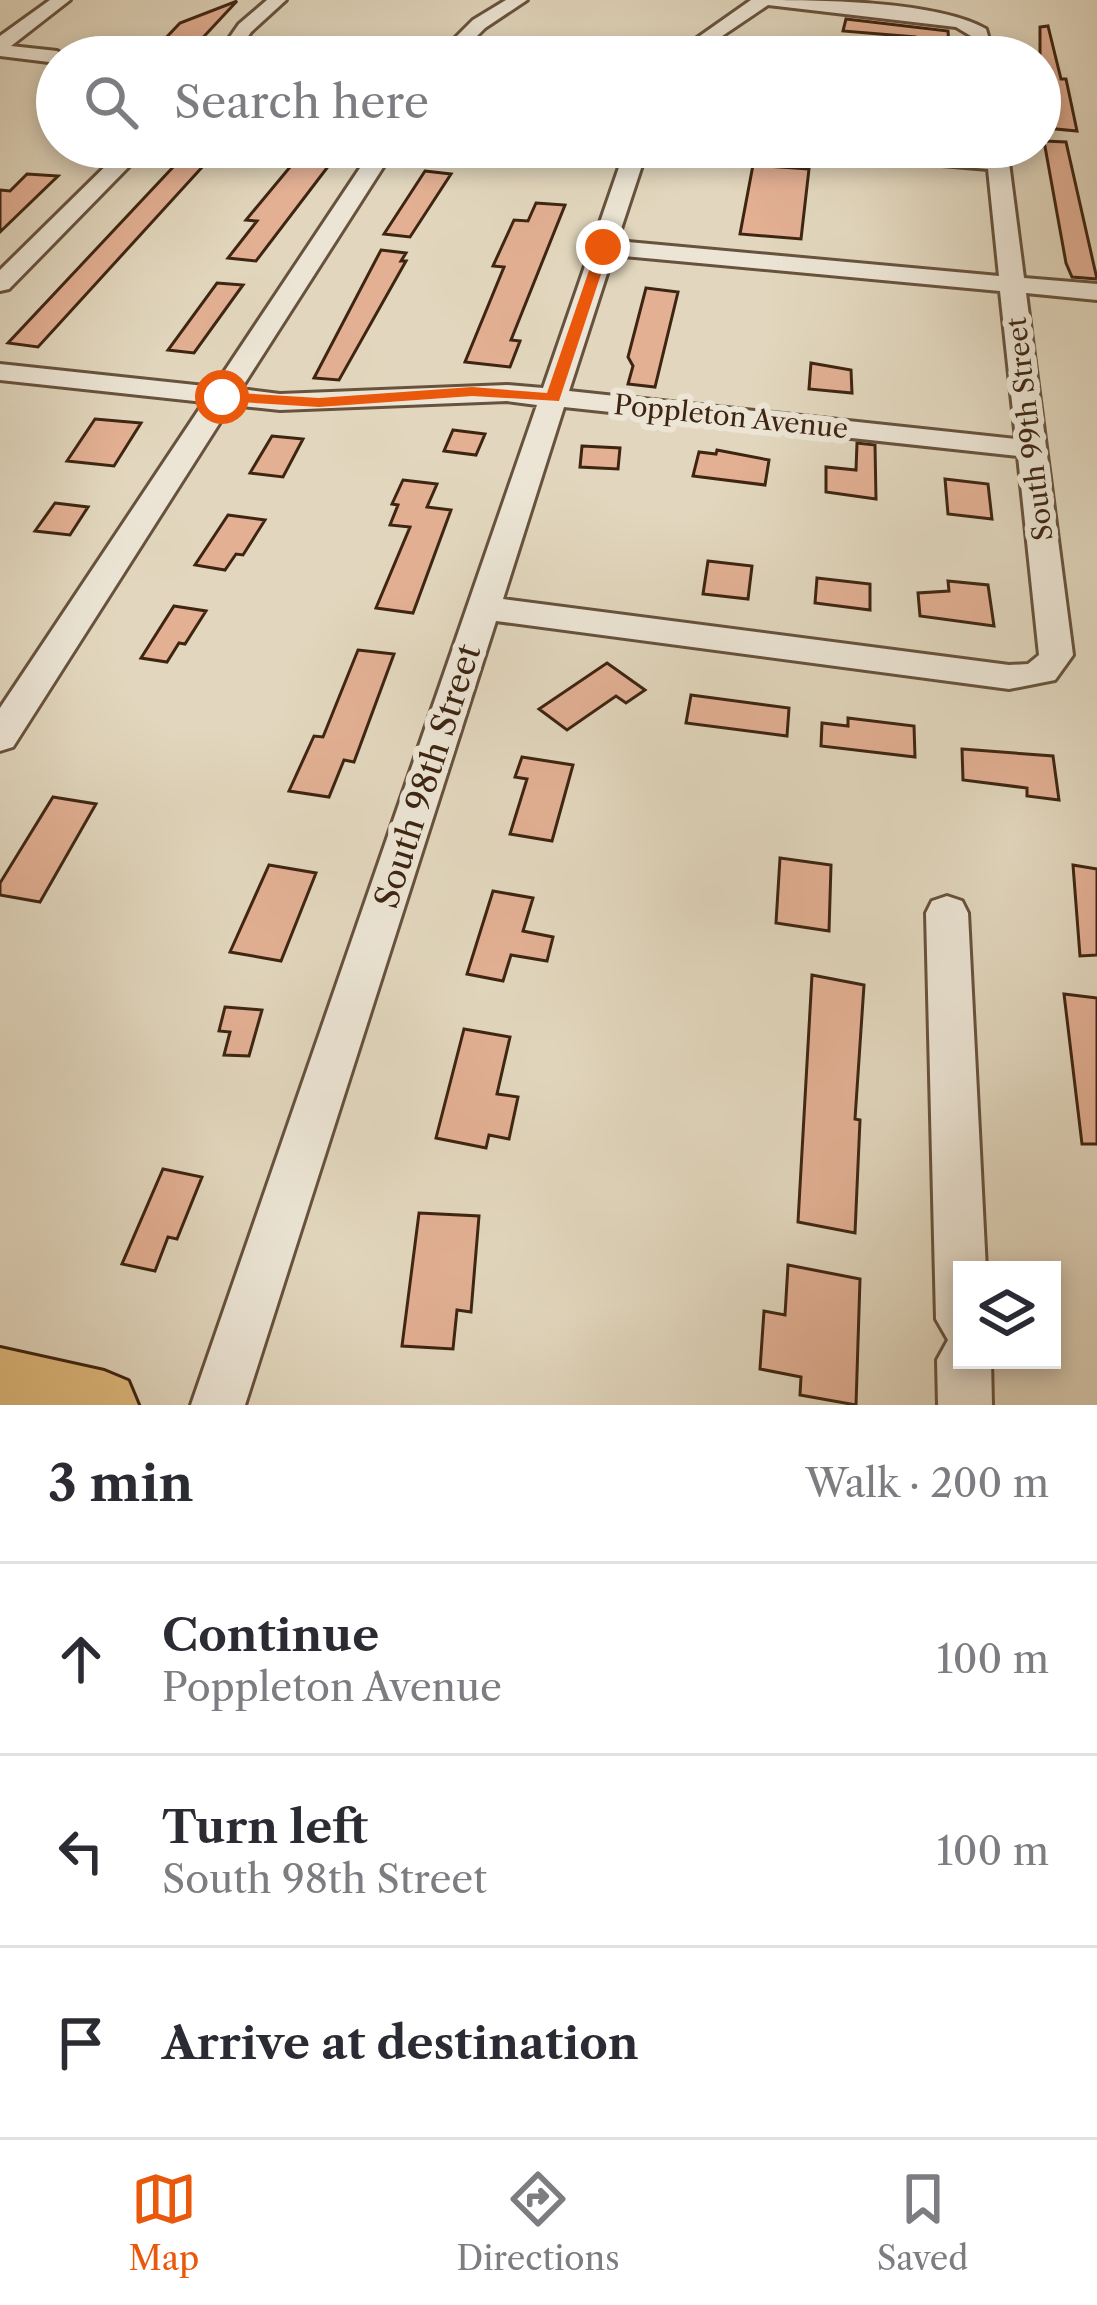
<!DOCTYPE html>
<html lang="en">
<head>
<meta charset="utf-8">
<style>
  body { margin:0; font-family:"Libre Caslon Text",serif; background:#f7f7f7; color:#2b2b33 }
  .controls { position:absolute; right:36px; bottom:36px; display:grid; overflow:hidden; border-radius:0px; box-shadow:0 6px 18px #0003 }
  .controls button { width:108px; height:108px; display:grid; place-items:center; padding:0; border:0; border-bottom:3px solid #e1e1e2; background:#fff; color:#2b2b33; font:60px sans-serif }
  .stop { position:absolute; width:36px; height:36px; margin:-27px; border:9px solid #ea580c; border-radius:50%; background:#fff }
  .stop.end { background:#ea580c; border-color:#fff; box-shadow:0 3px 12px #0008 }
  .list { margin:0; padding:0; list-style:none }
  h2 { display:flex; justify-content:space-between; align-items:center; height:156px; margin:0; padding:0 48px; font-size:51px }
  h2 small { font-size:39px; font-weight:400; color:#7c7c81 }
  .list li { display:grid; grid-template-columns:78px 1fr auto; gap:36px; align-items:center; box-sizing:border-box; height:192px; padding:0 48px; border-top:3px solid #e1e1e2 }
  .list b { display:block; font-size:45px; white-space:nowrap }
  .list p { margin:0; font-size:39px; white-space:nowrap; color:#7c7c81 }
  .list em { font-size:39px; font-style:normal; color:#7c7c81 }
  .icon { flex:none; width:66px; height:66px; fill:none; stroke:currentColor; stroke-width:2; stroke-linecap:round; stroke-linejoin:round }
  .map { position:relative; flex:none; width:1097px; height:1405px; overflow:hidden }
  .search { position:absolute; background:#fff; box-shadow:0 6px 18px #0003; left:36px; right:36px; top:36px; height:132px; display:flex; align-items:center; gap:30px; box-sizing:border-box; padding:0 42px; border-radius:66px; color:#7c7c81; font-size:45px }
  .sheet { height:732px; background:#fff }
  nav { display:flex; justify-content:space-around; align-items:center; box-sizing:border-box; height:168px; border-top:3px solid #e1e1e2; background:#fff; font-size:33px; color:#7c7c81 }
  nav a { display:grid; justify-items:center; gap:6px }
  nav .on { color:#ea580c }
  .map>svg:first-child { display:block }
  .building { fill:#e3b094; stroke:#3e2512; stroke-width:3 }
  .lines { fill:none; stroke-linecap:round; stroke-linejoin:round }
  .minor-casing { stroke:#67523d; stroke-width:6 }
  .major-casing { stroke:#3e2512; stroke-width:6 }
  .minor { fill:#ece5d5; fill-rule:evenodd }
  .major { fill:#e1bc7f; fill-rule:evenodd }
  .route { fill:#ea580c }
  .labels { text-anchor:middle; stroke-width:12; stroke-linejoin:round; paint-order:stroke }
  .far-street-label { font-size:27px; fill:#3e2512; stroke:#ece5d5 }
  .street-label { font-size:33px; fill:#3e2512; stroke:#ece5d5 }
</style>
</head>
<body>
<div class="map">
<svg width="1097" height="1405" viewBox="0 0 1097 1405">
  <rect width="100%" height="100%" fill="#e2d7be"/>
  <filter id="stains"><feTurbulence type="fractalNoise" baseFrequency=".00167" numOctaves="4"/><feColorMatrix values="0 0 0 0 .2 0 0 0 0 .09 0 0 0 0 .02 0 0 0 .5 -.17"/></filter>
  <radialGradient id="worn" r=".72"><stop offset=".6" stop-color="#630" stop-opacity="0"/><stop offset="1" stop-color="#630" stop-opacity=".3"/></radialGradient>
  <path class="building" d="M 237,1 L 196,45 L 161,43 L 180,23 Z
    M 846,19 L 948,31 L 949,46 L 946,52 L 916,50 L 915,37 L 843,31 Z
    M 1048,26 L 1061,79 L 1066,79 L 1077,131 L 1046,128 L 1040,94 L 1040,27 Z
    M 1044,141 L 1066,142 L 1097,279 L 1072,277 L 1066,263 Z
    M 190,149 L 216,152 L 38,347 L 8,343 Z
    M 295,161 L 330,164 L 256,261 L 228,258 L 257,221 L 246,220 Z
    M 753,165 L 809,169 L 801,239 L 740,234 Z
    M 425,171 L 451,174 L 410,237 L 384,234 Z
    M 27,174 L 58,176 L 0,232 L 0,190 L 10,191 Z
    M 536,203 L 565,205 L 511,340 L 520,341 L 510,367 L 465,362 L 504,267 L 493,266 L 514,220 L 528,221 Z
    M 381,250 L 406,253 L 401,261 L 406,261 L 339,380 L 314,378 Z
    M 217,283 L 243,285 L 194,353 L 168,350 Z
    M 646,288 L 678,292 L 655,387 L 628,384 L 633,366 L 628,357 Z
    M 811,363 L 851,370 L 852,393 L 809,389 Z
    M 95,419 L 141,423 L 114,466 L 67,461 Z
    M 453,430 L 485,434 L 476,455 L 444,451 Z
    M 272,436 L 303,439 L 283,477 L 250,473 Z
    M 857,443 L 875,445 L 876,499 L 826,492 L 826,467 L 856,470 Z
    M 582,446 L 620,448 L 618,469 L 580,467 Z
    M 717,450 L 769,460 L 765,485 L 693,476 L 699,452 L 716,454 Z
    M 945,479 L 988,484 L 992,519 L 948,514 Z
    M 403,480 L 437,484 L 427,507 L 451,510 L 413,613 L 376,608 L 410,527 L 390,525 L 398,505 L 392,504 Z
    M 55,503 L 88,507 L 70,535 L 35,531 Z
    M 228,515 L 265,520 L 243,555 L 236,554 L 225,570 L 195,565 Z
    M 708,561 L 752,566 L 748,599 L 703,594 Z
    M 817,578 L 870,584 L 870,610 L 815,603 Z
    M 948,581 L 988,585 L 994,626 L 920,616 L 918,593 L 949,591 Z
    M 174,606 L 206,611 L 185,644 L 179,643 L 167,662 L 141,658 Z
    M 358,650 L 394,654 L 354,762 L 344,760 L 329,797 L 289,791 L 314,736 L 323,737 Z
    M 607,663 L 645,690 L 626,703 L 616,696 L 567,730 L 539,709 Z
    M 691,695 L 789,708 L 787,736 L 686,723 Z
    M 848,718 L 914,726 L 915,757 L 821,746 L 822,723 L 848,726 Z
    M 962,749 L 1053,756 L 1059,800 L 1027,796 L 1027,788 L 963,780 Z
    M 522,757 L 573,765 L 552,841 L 510,834 L 527,779 L 515,777 Z
    M 53,797 L 96,804 L 40,902 L 0,895 L 0,883 Z
    M 780,858 L 831,865 L 829,931 L 776,923 Z
    M 269,865 L 316,873 L 281,961 L 230,952 Z
    M 1073,865 L 1097,869 L 1097,955 L 1080,956 Z
    M 493,891 L 533,898 L 523,931 L 553,937 L 547,961 L 511,955 L 503,981 L 467,974 Z
    M 812,975 L 864,985 L 855,1119 L 860,1120 L 855,1233 L 798,1222 Z
    M 1064,994 L 1097,998 L 1097,1144 L 1082,1144 Z
    M 225,1007 L 262,1010 L 249,1056 L 224,1055 L 230,1032 L 219,1031 Z
    M 464,1029 L 510,1037 L 497,1094 L 518,1097 L 509,1139 L 489,1135 L 486,1148 L 436,1138 Z
    M 163,1169 L 202,1177 L 177,1239 L 168,1237 L 155,1271 L 122,1264 Z
    M 419,1213 L 479,1216 L 471,1312 L 457,1310 L 453,1349 L 402,1346 Z
    M 788,1265 L 860,1279 L 856,1405 L 800,1395 L 801,1377 L 760,1369 L 764,1311 L 785,1315 Z"/>
  <g class="lines">
    <g class="minor-casing">
      <path id="minor" d="M 50,0 L 70,0 L 11,46 L 57,51 L 66,57 L 57,57 L 57,63 L 0,56 L 0,36 Z
        M 267,0 L 286,0 L 251,32 L 234,57 L 216,57 L 239,24 Z
        M 506,0 L 527,0 L 485,28 L 456,57 L 436,57 L 473,20 Z
        M 751,0 C 812,0 936,0 986,29 L 994,57 L 976,57 L 971,36 L 956,27 L 768,5 L 691,57 L 670,57 Z
        M 125,147 L 148,147 L 9,289 L 0,291 L 0,270 Z
        M 374,147 L 396,147 L 241,389 L 280,394 L 507,385 L 543,388 L 626,147 L 648,147 L 617,241 L 999,276 L 988,169 L 802,153 L 791,147 L 880,147 L 986,156 L 985,147 L 1007,147 L 1024,278 L 1097,284 L 1097,300 L 1026,293 L 1073,655 L 1055,680 L 1009,689 L 496,621 L 245,1405 L 191,1405 L 537,405 L 507,401 L 280,410 L 231,405 L 13,747 L 0,751 L 0,708 L 204,402 L 0,380 L 0,364 L 214,387 ZM 613,255 L 1000,291 L 1016,439 L 569,391 ZM 564,407 L 1018,456 L 1039,655 L 1028,664 L 1009,665 L 503,599 Z
        M 947,896 L 962,901 L 968,913 L 986,1270 L 962,1270 L 962,1360 L 991,1360 L 992,1405 L 938,1405 L 937,1360 L 948,1340 L 936,1319 L 926,913 L 932,901 Z"/>
    </g>
    <g class="major-casing">
      <path id="major" d="M 0,1348 L 104,1371 L 128,1381 L 138,1405 L 0,1405 Z"/>
    </g>
    <use href="#minor" class="minor"/>
    <use href="#major" class="major"/>
  </g>
  <path class="route" d="M 603,243 L 610,247 L 559,401 L 472,396 L 319,407 L 222,401 L 214,397 L 222,392 L 319,398 L 472,387 L 547,393 L 597,247 Z"/>
  <g class="labels">
    <g class="far-street-label">
      <text transform="translate(731 417) rotate(6)" y="9">Poppleton Avenue</text>
      <text transform="translate(1030 429) rotate(-97)" y="9">South 99th Street</text>
    </g>
    <g class="street-label">
      <text transform="translate(427 776) rotate(-72)" y="12">South 98th Street</text>
    </g>
  </g>
  <rect width="100%" height="100%" filter="url(#stains)"/>
  <rect width="100%" height="100%" fill="url(#worn)"/>
</svg>
<div class="controls">
<button><svg class="icon" aria-label="layers" viewBox="0 0 24 24"><path d="M12 4l9 5-9 5-9-5zM3 14l9 5 9-5"/></svg></button>
</div>
<div class="stop" style="left:222px;top:397px"></div>
<div class="stop end" style="left:603px;top:247px"></div>
<div class="search"><svg class="icon" aria-label="search" viewBox="0 0 24 24"><circle cx="10" cy="10" r="6"/><path d="M15 15l6 6"/></svg>Search here</div>
</div>
<section class="sheet">
<h2>3 min<small>Walk · 200 m</small></h2>
<ul class="list">
<li><svg class="icon" aria-label="ahead" viewBox="0 0 24 24"><path d="M12 20V5M6 11l6-6 6 6"/></svg><div><b>Continue</b><p>Poppleton Avenue</p></div><em>100 m</em></li>
<li><svg class="icon" aria-label="left" viewBox="0 0 24 24"><path d="M17 20v-9H6M10 6l-5 5 5 5"/></svg><div><b>Turn left</b><p>South 98th Street</p></div><em>100 m</em></li>
<li><svg class="icon" aria-label="arrive" viewBox="0 0 24 24"><path d="M6 21V4h12l-3 4 3 4H6"/></svg><div><b>Arrive at destination</b></div></li>
</ul>
</section>
<nav>
<a class="on"><svg class="icon" aria-label="map" viewBox="0 0 24 24"><path d="M3 6l6-2 6 2 6-2v14l-6 2-6-2-6 2zM9 4v14M15 6v14"/></svg>Map</a>
<a><svg class="icon" aria-label="directions" viewBox="0 0 24 24"><path d="M12 3l9 9-9 9-9-9zM9 14v-3h6M13 9l2 2-2 2"/></svg>Directions</a>
<a><svg class="icon" aria-label="saved" viewBox="0 0 24 24"><path d="M7 4h10v16l-5-4-5 4z"/></svg>Saved</a>
</nav>
</body>
</html>
